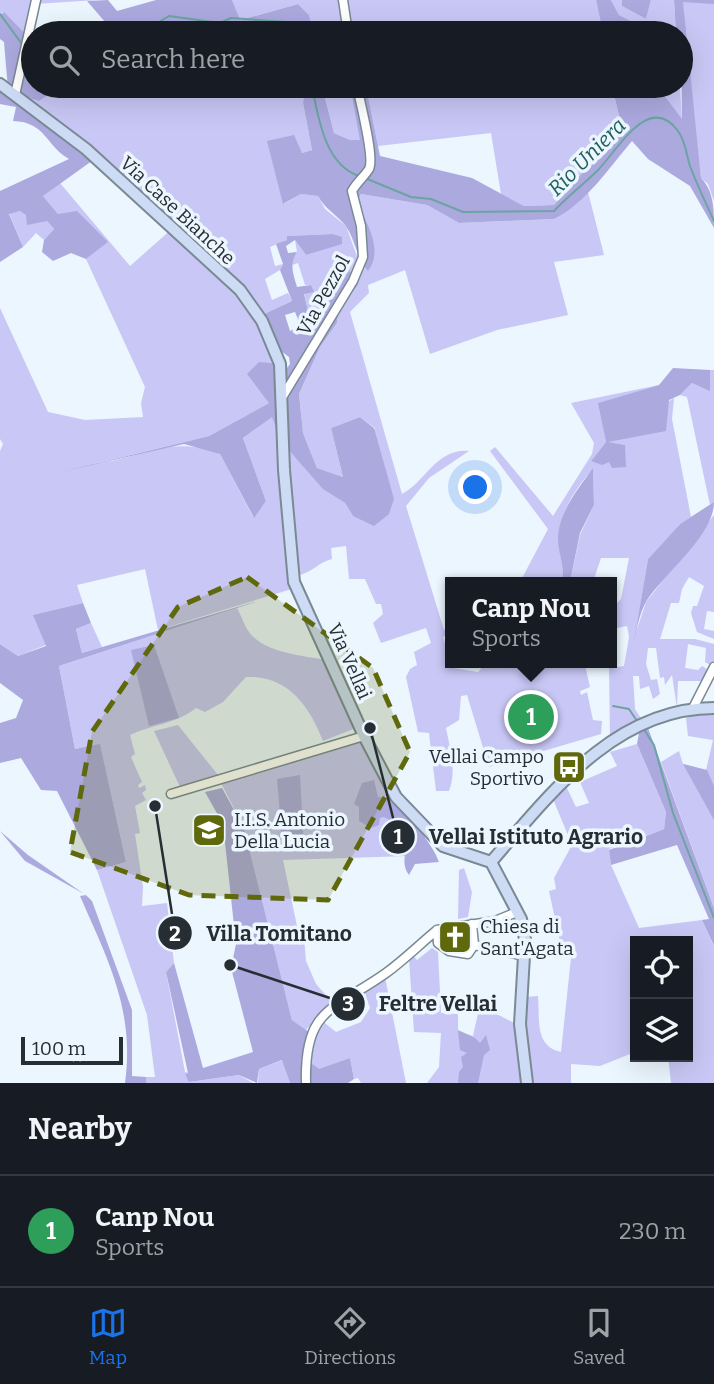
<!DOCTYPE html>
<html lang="en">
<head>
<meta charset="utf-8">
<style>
  body { margin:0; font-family:Bitter,serif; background:#20242c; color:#f1f3f6 }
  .controls { position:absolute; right:21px; bottom:21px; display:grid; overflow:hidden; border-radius:0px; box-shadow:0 7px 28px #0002 }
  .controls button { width:63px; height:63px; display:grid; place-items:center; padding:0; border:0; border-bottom:2px solid #363941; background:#171b24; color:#f1f3f6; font:35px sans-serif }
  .scale { position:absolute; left:21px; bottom:18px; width:102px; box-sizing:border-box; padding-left:7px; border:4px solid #272e33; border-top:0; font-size:19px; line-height:24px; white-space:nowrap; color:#272e33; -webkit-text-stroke:5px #ebf6fe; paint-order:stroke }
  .you { position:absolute; left:476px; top:488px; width:24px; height:24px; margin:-18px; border:5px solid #fff; border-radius:50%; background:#1a73e8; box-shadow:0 0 0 10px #1a73e833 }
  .badge { display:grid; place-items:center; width:46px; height:46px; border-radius:50%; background:#1a73e8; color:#fff; font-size:23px; font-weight:700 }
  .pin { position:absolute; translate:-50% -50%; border:4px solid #fff; box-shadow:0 2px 7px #0006 }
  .popup { position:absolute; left:445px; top:577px; width:172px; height:91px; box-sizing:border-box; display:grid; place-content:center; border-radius:0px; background:#171b24; filter:drop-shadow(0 2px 5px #0005); font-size:23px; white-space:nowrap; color:#9ea1a6 }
  .popup b { font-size:26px; color:#f1f3f6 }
  .popup::after { content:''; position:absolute; left:50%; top:100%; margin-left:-14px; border:14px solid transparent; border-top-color:#171b24 }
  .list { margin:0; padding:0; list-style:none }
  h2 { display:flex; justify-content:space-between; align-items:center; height:91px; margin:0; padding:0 28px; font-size:30px }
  h2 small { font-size:23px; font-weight:400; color:#9ea1a6 }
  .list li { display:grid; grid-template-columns:46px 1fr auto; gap:21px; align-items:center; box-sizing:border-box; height:112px; padding:0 28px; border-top:2px solid #363941 }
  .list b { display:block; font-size:26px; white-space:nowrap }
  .list p { margin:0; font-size:23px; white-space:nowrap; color:#9ea1a6 }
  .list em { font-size:23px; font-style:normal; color:#9ea1a6 }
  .icon { flex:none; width:38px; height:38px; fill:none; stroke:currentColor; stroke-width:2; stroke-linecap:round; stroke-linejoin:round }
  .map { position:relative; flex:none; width:714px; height:1083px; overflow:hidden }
  .search { position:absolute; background:#171b24; box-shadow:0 7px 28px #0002; left:21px; right:21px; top:21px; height:77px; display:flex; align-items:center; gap:18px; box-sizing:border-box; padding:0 24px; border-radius:38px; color:#9ea1a6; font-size:26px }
  .sheet { height:203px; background:#171b24 }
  nav { display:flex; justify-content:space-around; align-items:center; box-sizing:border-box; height:98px; border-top:2px solid #363941; background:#171b24; font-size:19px; color:#9ea1a6 }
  nav a { display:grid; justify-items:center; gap:4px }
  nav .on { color:#1a73e8 }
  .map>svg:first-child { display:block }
  .green { fill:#c9c7f5; fill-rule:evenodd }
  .forest { fill:#aca9df }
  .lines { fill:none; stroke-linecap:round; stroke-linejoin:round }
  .stream { stroke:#6ca4a1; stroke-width:2 }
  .street-casing { stroke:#798a95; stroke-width:11 }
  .secondary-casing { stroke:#798a95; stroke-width:14 }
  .street { stroke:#fff; stroke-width:8 }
  .secondary { stroke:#cedbf4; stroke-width:10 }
  .marked { fill:#5f680b; fill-opacity:0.2; stroke:#5f680b; stroke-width:5; stroke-dasharray:14 9; stroke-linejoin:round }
  .labels { text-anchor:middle; stroke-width:7; stroke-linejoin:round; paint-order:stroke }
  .street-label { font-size:19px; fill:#272e33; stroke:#ebf6fe }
  .poi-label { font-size:19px; fill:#272e33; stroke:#ebf6fe; text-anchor:start }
  .water-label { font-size:21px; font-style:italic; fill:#20605b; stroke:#ebf6fe }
  .leader { fill:none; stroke:#272e33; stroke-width:2.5 }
  .callout-dot { fill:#272e33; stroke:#ebf6fe; stroke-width:2.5 }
  .mark-label { font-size:21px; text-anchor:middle; font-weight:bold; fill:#fff }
  .callout-label { font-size:21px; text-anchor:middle; font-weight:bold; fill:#272e33; stroke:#ebf6fe; stroke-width:7; stroke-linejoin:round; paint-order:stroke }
</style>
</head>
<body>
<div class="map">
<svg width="714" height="1083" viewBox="0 0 714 1083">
  <rect width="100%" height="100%" fill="#ebf6fe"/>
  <path class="green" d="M 0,0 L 97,0 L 35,4 L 27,38 L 3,12 L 0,15 Z
    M 232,0 L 596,0 L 603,33 L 314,33 L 309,15 L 298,4 L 239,20 Z
    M 611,0 L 622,0 L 622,6 L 646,19 L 651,0 L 674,0 L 676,33 L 645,33 L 645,28 L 619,15 Z
    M 681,0 L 714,0 L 714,201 L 708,184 L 701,178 Z
    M 61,86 L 305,86 L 303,103 L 312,150 L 302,153 L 284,204 L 301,194 L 318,196 L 325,209 L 346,226 L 358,259 L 356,203 L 361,194 L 427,205 L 459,223 L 554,219 L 588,192 L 604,255 L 554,262 L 568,315 L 497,330 L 430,354 L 405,270 L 368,285 L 369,293 L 350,312 L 402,494 C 426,482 436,448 469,451 L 429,478 L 406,506 L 444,630 L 450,628 L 450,634 L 443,637 L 453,668 L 478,672 L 486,663 L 584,663 L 577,666 L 585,665 L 590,687 L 580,691 L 581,695 L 587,692 L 593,720 L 602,721 L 601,734 L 489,767 L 467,695 L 461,696 L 459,720 L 446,728 C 450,749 457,770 449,791 L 436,791 L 429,733 L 418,732 L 406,677 L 410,669 L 417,665 L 414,652 L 431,643 L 426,628 L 381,643 L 373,623 L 383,614 L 381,604 L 376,604 L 365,579 L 349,579 L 346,546 L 331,548 L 332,559 C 319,562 314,571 300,575 L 294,563 L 286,447 L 327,491 L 345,503 L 353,516 L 375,428 L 360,417 L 331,428 L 343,477 L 317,468 L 303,433 L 299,394 L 320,347 L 337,323 L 339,307 L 358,285 L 349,271 L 313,325 L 306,323 L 300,328 L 297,317 L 309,315 L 304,293 L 313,292 L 311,285 L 305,285 L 298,263 L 292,265 L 291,260 L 297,252 L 295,240 L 306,255 L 332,246 L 332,234 L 287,236 L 287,240 L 270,247 L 275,266 L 283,264 L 280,270 L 265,279 L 272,300 L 288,293 L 292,301 L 262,315 L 280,364 L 269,403 L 209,436 L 93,464 C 142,459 170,434 220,454 L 253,517 L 266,501 L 243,438 L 272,416 L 283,447 L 295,588 L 158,630 L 145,569 L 77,585 L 83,603 L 34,615 L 46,645 L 18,656 L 0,644 L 0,451 L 3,444 L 0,439 L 0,308 L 48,412 L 85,420 L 143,417 L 141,403 L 145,387 L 86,259 L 107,242 L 58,214 L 43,196 L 60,183 L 130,266 L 173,228 L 9,91 L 54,90 Z
    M 322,86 L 350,86 L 361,140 L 350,140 L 334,133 Z
    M 366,86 L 612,86 L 620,120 L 613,138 L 554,205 L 524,206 L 501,194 L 491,133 L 378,146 Z
    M 657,86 L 680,86 L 682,121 Z
    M 20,211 L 47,221 L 54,229 L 44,240 L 36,233 L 23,247 L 9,213 Z
    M 710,370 L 714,370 L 714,502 L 710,505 L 687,397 L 680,395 L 692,383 L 710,390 Z
    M 659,385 L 599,403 L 606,442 L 674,398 L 672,419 L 691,517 L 680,524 L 648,559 L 636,632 L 646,602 L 714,515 L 714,612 L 707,611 L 704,629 L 714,631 L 714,639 L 697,632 L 691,613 L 693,606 L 697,606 L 704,586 L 689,577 L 682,589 L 679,603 L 671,603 L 660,639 L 695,639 L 714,644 L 714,667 L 705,662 L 706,648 L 688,644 L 685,668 L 698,670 L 702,666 L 710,671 L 705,681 L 678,681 L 677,708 L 672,675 L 665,685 L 664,677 L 660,678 L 656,648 L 648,648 L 646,664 L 651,680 L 657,679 L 660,694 L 653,699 L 649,686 L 640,689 L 639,676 L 633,676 L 635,709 L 642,720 L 610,736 L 609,668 L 624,666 L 629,637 L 627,626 L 612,629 L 612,608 L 621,599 L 629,558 L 601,558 L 593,582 L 570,582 L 580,535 L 594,505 L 593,469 C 577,486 559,513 559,538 C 558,554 565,566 562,582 L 520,582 L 548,529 L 490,451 L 495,447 L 553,516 L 592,454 L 594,443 L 571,403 ZM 606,442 L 625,445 L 609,462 L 591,461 Z
    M 237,608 C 241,615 244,625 249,632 C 264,653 304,656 326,660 L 356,728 L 323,741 C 309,705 287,675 246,677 L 223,702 L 205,712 L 196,708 C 178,723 151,725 130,735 L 135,754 L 131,757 L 142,782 L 138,785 L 139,788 L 145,785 L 146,790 L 142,793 L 146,800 L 135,806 L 140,833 L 135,834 L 143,887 L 142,906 L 167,903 L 174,963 L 166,972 L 185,1072 L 189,1073 L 185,1074 L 190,1082 L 239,1075 L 253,1083 L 146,1083 L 146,1077 L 155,1077 L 147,1015 L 97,870 L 126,862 L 100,745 L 75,749 L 59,666 Z
    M 91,623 L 102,647 L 82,653 L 76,629 Z
    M 708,712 L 714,713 L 714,908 L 661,762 L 679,751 L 683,764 L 706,770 L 713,740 L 688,736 L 686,718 Z
    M 178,725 L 218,775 L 180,787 L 154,731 Z
    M 361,739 L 416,822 L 409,856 L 283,860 L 297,926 L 304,937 L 306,961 L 316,984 L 332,1002 L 306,1030 L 292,1020 L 244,828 L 221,783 Z
    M 637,744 L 666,812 L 664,829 L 609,849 L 611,865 L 639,928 L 702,920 L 714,947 L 714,1083 L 671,1083 L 668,1057 L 688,1057 L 688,1045 L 692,1041 L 688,1034 L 688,941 L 635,941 L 635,1052 L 600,1066 L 571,1064 L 571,1083 L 529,1083 L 524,1048 L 525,997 L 538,996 C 540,1019 534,1046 561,1052 L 571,958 L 563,956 L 549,891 L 556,889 L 554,878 L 572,845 L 553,799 L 566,786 L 576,807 L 589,803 L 580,782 L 617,766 L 610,752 Z
    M 464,868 L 472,892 L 468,917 L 458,919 L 459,870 Z
    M 432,948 L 438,952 L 441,1013 L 458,1014 L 458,1031 L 473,1036 L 479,1009 L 487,1009 L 516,1024 L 522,1083 L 427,1083 L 439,1067 L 441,1033 L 414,1032 L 409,959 L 412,954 L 417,960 Z
    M 385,977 L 406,1083 L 361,1083 L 358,1078 L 354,1079 L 350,1058 L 318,1070 L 311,1063 L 313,1036 L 321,1020 L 336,1032 L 361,1022 L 370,1008 L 365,993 Z
    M 283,1060 L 290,1083 L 258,1083 L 259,1069 Z"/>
  <path class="forest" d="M 108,0 L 117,11 L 156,0 L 232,0 L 240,20 L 298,4 L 309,15 L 314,33 L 204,33 C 178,28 127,33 97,33 L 106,23 L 87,1 Z
    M 596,0 L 611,0 L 619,15 L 645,28 L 645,33 L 603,33 Z
    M 622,0 L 651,0 L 646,19 L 622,6 Z
    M 674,0 L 714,0 L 714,4 L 683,2 L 701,178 C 714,191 714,210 714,228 L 690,186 L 648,159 L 632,141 C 609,168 586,203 554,219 L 459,223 L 427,205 L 361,194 L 356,203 C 367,222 384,250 368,271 C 356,257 355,238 345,225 C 336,214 325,209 318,196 L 301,194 L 283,204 L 267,141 L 294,135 L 302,153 L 312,150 L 303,103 L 305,86 L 322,86 L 334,133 L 350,140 L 360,140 L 350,86 L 366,86 L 380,156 L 472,178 L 524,206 L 554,205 L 613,138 L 620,120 L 612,86 L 657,86 L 682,119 L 681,33 L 676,33 Z
    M 4,12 L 33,42 L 33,86 L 61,86 L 39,101 L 20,95 L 96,158 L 43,196 L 58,214 L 77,211 L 108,242 L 86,259 L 71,253 L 53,261 L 42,252 L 44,240 L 54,229 L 47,221 L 27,225 L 26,215 L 20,211 L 9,214 L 23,247 L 0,262 L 0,191 L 69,159 C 45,145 46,122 13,121 L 16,107 L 0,104 L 0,84 L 8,89 L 4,42 L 0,39 L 0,15 Z
    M 332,234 L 342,237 L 342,244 L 306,255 L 295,240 L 286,246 L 288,253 L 297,252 C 289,264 293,273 297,287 L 311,285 L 314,292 L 304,294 L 309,315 L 297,317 L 295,312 L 285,315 L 290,331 L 306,323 L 313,325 L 349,270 L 358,285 L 339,307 L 337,323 L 320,347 L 299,394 L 303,433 L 317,468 L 343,477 L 331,428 L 360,417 L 374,428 L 394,499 L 389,514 L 374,526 L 353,516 L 345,503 L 323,489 L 286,447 L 284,372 L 290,364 L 289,357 L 281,351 L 262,315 L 292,301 L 280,270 L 283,264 L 276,244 L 287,240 L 287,236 Z
    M 259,362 L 280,364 L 283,447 L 272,417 L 243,438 L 266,501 L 254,518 L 220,454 L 184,444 L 61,472 L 209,436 L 269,403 L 247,374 Z
    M 673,368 L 710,370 L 710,391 L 692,383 L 680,395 L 669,400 L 666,431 L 608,442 L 625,445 L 626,467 L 612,468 L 609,462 L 602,465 L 591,461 L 606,442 L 598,403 L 659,385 Z
    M 593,468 L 594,505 L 580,533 L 570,582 L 562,582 C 565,566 558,554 558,538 C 559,511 579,488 593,468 Z
    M 714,502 C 714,535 666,572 647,600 C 639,613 636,632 633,647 L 648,559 L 680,524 Z
    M 258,601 L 59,666 L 75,749 L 100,744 L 126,862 L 97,870 L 57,791 L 41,790 L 21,758 L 0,763 L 0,723 L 16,718 L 23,700 L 0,683 L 0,644 L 18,656 L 46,646 L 33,615 L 83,603 L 91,623 L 76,629 L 82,653 Z
    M 154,645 L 179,718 L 149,726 L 131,650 Z
    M 648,728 L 714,908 L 714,946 L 702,920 L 709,919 L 677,845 L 611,865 L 609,850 L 664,829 L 666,812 L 637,744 L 639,733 Z
    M 683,764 L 707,770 L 714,786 L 714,820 Z
    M 300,775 L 304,849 L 283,849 L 277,779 Z
    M 374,780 L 378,797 C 400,799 436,849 439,862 L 415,864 L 409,875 C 399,862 407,844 417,834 L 384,817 L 380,818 L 379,825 L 371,828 L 359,821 L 359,807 L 354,804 L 362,783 Z
    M 222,788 L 244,828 L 292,1020 L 309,1032 L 301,1061 L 303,1083 L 290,1083 L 282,1060 L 259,1069 L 257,1083 L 239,1075 L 189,1082 L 185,1074 L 188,1073 L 166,972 L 174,963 L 203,1068 L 253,1052 L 231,968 L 236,944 L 223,824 L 205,792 Z
    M 0,831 L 28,855 L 87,896 L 92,901 L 132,1010 L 132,1076 L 146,1077 L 146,1083 L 125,1083 C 135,1011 108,960 80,896 L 86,895 L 25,861 Z
    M 458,1030 L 475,1038 L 480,1043 L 486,1035 L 490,1050 L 484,1055 L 478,1083 L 458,1083 L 459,1072 L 463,1067 L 461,1057 L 467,1053 L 460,1050 Z
    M 312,1046 L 311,1063 L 319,1069 L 350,1058 L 354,1079 L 348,1083 L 309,1083 Z"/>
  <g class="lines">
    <path class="stream" d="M 0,14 L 22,44
      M 141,33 L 169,16 L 220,23 L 231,18 L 300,23 L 303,33
      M 28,51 L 33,57
      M 312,86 C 318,117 325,165 359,176
      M 365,178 L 411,197 L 431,199 L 463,212 L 554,211 C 568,196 584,184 598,170 C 617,151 649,91 678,131 C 686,142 686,154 690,166 C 697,185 706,203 714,221
      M 613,706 L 629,709 L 637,721
      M 643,728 L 654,745 L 673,813 L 714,918"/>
    <g class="street-casing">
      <path id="street" d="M 343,0 L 348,33
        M 15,95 L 36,0
        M 283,396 L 353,281 L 363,257 L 361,226 L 352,191 C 357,182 364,177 369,169 C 375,158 360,102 357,86
        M 693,708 L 714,667
        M 171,794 L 364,736
        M 472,924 L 474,945
        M 437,930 L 495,921 L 517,912
        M 437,930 L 438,943 L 449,951 L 468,954 L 474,945
        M 474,945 L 524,956
        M 306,1083 C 304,1007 334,1010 386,973 C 404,960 420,944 437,930"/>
    </g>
    <g class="secondary-casing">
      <path id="secondary" d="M 0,84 L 86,149 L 240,290 L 262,321 L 280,364 L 284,470 L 294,582 L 364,736 L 396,797 L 443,846 L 491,862 L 521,919 L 525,939 L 520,1024 L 527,1083
        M 491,862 C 550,794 615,708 714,708"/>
    </g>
    <use href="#street" class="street"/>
    <use href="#secondary" class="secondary"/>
  </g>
  <path class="marked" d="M 247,577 L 373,668 L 410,752 L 328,900 L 189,895 L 70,852 L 92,732 L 178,607 Z"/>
  <defs>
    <g id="bus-square" transform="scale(1.75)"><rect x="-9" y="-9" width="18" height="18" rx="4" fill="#5f680b" stroke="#ebf6fe"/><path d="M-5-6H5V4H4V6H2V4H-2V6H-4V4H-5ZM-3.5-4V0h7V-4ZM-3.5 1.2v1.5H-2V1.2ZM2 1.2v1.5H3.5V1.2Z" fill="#fff"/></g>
    <g id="school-square" transform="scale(1.75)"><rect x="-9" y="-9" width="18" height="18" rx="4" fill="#5f680b" stroke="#ebf6fe"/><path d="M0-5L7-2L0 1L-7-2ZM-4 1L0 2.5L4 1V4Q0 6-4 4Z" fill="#fff"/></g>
    <g id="church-square" transform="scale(1.75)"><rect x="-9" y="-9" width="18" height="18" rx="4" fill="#5f680b" stroke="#ebf6fe"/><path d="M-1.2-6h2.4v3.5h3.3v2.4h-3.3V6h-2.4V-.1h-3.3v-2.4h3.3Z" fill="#fff"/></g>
  </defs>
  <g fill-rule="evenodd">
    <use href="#bus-square" x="569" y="767"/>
    <use href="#school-square" x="209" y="830"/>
    <use href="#church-square" x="455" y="937"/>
  </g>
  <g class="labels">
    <g class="street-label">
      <text transform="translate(178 210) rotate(43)" y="7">Via Case Bianche</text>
      <text transform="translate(323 295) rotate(-61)" y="7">Via Pezzol</text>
      <text transform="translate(350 661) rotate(66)" y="7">Via Vellai</text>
    </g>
    <g class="poi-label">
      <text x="544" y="763" text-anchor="end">Vellai Campo<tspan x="544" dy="22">Sportivo</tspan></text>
      <text x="234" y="826">I.I.S. Antonio<tspan x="234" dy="22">Della Lucia</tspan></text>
      <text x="480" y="933">Chiesa di<tspan x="480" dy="22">Sant'Agata</tspan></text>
    </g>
    <g class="water-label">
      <text transform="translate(587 157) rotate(-45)" y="7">Rio Uniera</text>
    </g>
  </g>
  <path class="leader" d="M370 728L398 837M155 806L175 933M230 965L348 1004"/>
  <g class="callout-dot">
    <circle cx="370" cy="728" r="7"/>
    <circle cx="155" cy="806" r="7"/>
    <circle cx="230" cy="965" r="7"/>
    <circle cx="398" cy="837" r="18"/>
    <circle cx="175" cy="933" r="18"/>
    <circle cx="348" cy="1004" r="18"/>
  </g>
  <g class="mark-label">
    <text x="398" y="844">1</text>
    <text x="175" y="941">2</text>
    <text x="348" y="1011">3</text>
  </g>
  <g class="callout-label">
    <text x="536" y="844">Vellai Istituto Agrario</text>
    <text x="279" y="941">Villa Tomitano</text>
    <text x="438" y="1011">Feltre Vellai</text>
  </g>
</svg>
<div class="controls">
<button><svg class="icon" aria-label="locate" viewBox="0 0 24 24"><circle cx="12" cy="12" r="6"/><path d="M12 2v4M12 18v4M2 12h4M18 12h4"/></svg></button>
<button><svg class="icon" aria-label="layers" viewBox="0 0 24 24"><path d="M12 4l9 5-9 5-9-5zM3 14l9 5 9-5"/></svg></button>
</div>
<div class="scale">100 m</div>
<div class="you"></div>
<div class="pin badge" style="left:531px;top:717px;background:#2e9e5b">1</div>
<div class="popup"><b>Canp Nou</b>Sports</div>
<div class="search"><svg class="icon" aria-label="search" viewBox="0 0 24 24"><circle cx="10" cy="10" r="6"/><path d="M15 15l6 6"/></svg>Search here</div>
</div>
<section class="sheet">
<h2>Nearby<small></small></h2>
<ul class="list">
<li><span class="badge" style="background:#2e9e5b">1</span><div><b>Canp Nou</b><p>Sports</p></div><em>230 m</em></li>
</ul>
</section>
<nav>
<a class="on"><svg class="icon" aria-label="map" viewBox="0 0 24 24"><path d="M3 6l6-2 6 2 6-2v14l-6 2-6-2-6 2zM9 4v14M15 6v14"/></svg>Map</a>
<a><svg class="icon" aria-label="directions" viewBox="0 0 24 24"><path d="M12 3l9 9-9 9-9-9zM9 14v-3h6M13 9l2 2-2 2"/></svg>Directions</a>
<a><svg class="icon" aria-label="saved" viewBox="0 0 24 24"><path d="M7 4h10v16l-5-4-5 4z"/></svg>Saved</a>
</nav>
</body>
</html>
